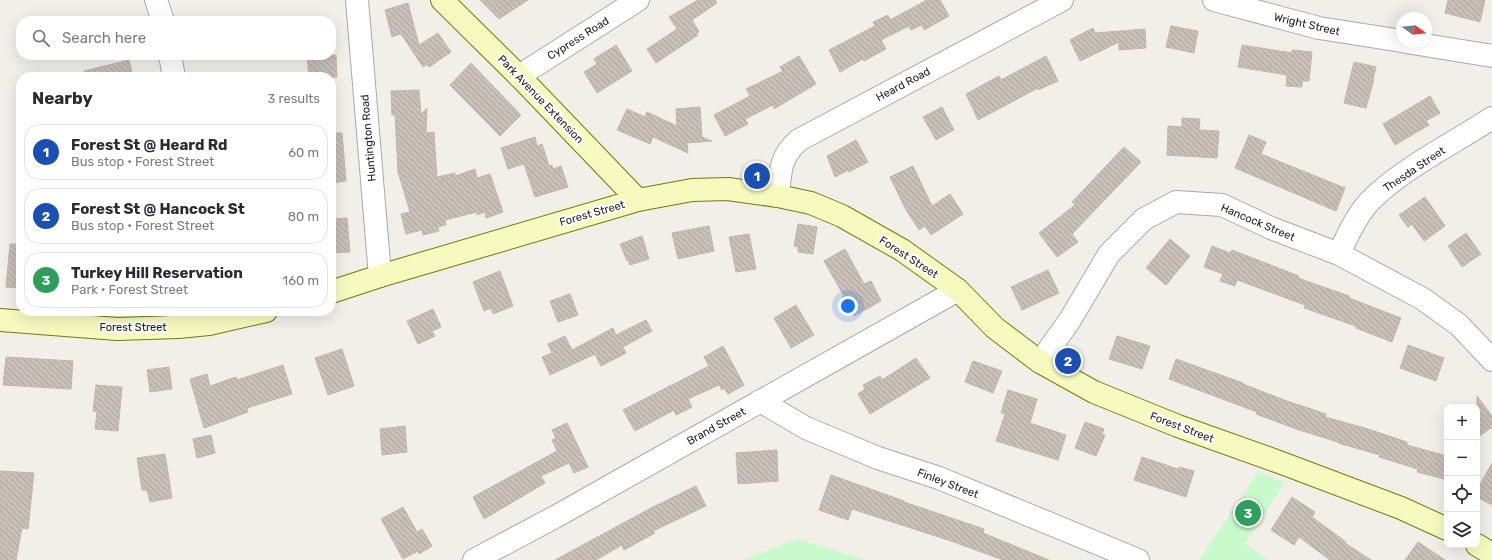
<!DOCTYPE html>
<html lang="en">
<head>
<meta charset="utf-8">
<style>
  body { margin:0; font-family:Rubik,sans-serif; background:#f7f7f7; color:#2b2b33 }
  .controls { position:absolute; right:12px; bottom:12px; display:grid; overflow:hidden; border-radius:8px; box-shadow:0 4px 16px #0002 }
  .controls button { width:36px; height:36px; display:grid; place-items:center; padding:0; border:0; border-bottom:1px solid #e1e1e2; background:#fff; color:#2b2b33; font:20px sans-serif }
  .compass { position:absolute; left:1396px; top:12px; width:36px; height:36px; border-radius:50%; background:#fff; box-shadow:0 4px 16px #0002; rotate:105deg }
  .you { position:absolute; left:848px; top:306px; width:14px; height:14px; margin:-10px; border:3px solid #fff; border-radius:50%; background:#1a73e8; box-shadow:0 0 0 6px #1a73e833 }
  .badge { display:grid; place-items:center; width:26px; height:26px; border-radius:50%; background:#d40000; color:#fff; font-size:13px; font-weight:700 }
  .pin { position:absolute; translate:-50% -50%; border:2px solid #fff; box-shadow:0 1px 4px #0006 }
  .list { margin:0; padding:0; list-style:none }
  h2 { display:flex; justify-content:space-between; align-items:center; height:52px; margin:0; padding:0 16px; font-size:17px }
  h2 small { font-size:13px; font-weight:400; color:#7c7c81 }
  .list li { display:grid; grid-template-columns:26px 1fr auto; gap:12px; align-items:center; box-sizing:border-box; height:56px; margin:0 8px 8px; padding:0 8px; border:1px solid #e1e1e2; border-radius:16px }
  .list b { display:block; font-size:15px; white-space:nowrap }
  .list p { margin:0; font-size:13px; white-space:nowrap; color:#7c7c81 }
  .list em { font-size:13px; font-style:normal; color:#7c7c81 }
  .icon { flex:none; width:22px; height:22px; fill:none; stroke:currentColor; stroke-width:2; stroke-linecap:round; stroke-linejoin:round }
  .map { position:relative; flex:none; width:1492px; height:560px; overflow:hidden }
  .search { position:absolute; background:#fff; box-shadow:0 4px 16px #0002; left:16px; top:16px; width:320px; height:44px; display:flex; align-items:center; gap:10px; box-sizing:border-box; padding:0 14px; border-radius:16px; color:#7c7c81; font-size:15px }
  .panel { position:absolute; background:#fff; box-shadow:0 4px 16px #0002; left:16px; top:72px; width:320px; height:244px; border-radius:16px }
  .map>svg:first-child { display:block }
  .park { fill:#c8facc }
  .building { fill:url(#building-back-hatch); stroke:#c4b6ab }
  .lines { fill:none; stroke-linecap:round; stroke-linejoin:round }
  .street-casing { stroke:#a9a9a9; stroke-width:24 }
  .secondary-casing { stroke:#707d05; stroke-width:24 }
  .street { stroke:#fff; stroke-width:22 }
  .secondary { stroke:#f7fabf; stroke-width:22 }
  .labels { text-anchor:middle; stroke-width:4; stroke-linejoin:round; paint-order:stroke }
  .street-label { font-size:11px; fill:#222; stroke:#fff }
</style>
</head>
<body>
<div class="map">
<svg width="1492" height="560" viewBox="0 0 1492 560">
  <defs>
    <pattern id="building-back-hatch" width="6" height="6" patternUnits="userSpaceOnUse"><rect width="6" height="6" fill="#c7bfb8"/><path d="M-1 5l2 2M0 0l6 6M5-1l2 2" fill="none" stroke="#aba49e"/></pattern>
  </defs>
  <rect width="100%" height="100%" fill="#f2efe9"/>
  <path class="park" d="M 1258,472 L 1285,482 L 1245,544 L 1269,560 L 1199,560 Z
    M 798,539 L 866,560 L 742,560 Z"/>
  <path class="building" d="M 480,0 L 528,0 L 499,19 Z
    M 698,0 L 715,0 L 717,3 L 692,20 L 699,32 L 696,33 L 698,35 L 656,63 L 647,49 L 677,29 L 669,17 Z
    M 927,0 L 940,0 L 949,16 L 924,30 L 922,25 L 911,30 L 909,26 L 881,40 L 886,49 L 864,61 L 863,59 L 840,72 L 829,50 L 875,26 L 873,22 L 888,15 L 890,20 Z
    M 1448,0 L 1485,0 L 1480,22 L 1445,13 Z
    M 408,3 L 419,45 L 438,33 L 451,52 L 429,67 L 424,63 L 425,66 L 423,67 L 401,34 L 392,37 L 385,10 Z
    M 1171,26 L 1198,31 L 1194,53 L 1166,47 Z
    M 1093,28 L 1095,33 L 1145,29 L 1146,48 L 1119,50 L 1119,42 L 1080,61 L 1070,40 Z
    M 616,45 L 632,71 L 597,93 L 584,72 L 597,64 L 594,59 Z
    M 1242,45 L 1292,53 L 1292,50 L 1312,52 L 1309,81 L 1302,81 L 1302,87 L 1286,86 L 1287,75 L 1238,67 Z
    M 307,55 L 336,55 L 337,77 L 309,77 Z
    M 799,56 L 816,84 L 774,109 L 773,105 L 745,119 L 748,124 L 725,136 L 714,115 L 750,96 L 746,89 L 783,71 L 780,67 Z
    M 1046,56 L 1058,81 L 1038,90 L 1038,88 L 978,120 L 966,94 L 999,76 L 1001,80 Z
    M 129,60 L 133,77 L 85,77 L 84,71 Z
    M 1354,62 L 1376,67 L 1373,79 L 1374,79 L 1366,108 L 1344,103 Z
    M 471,63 L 521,115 L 500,136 L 450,85 Z
    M 419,90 L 421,114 L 427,108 L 426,133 L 434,132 L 437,177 L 455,173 L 455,176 L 475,169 L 477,178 L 490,174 L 503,212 L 486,218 L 485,212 L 477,215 L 477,212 L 445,220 L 446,225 L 438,227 L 439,231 L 423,235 L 422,230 L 406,234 L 401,214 L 410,212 L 398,172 L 395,115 L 392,115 L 391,91 Z
    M 1430,96 L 1440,113 L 1426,121 L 1429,125 L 1395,145 L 1383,124 Z
    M 700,107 L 702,137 L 712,141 L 687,143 L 688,153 L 653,137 L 650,144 L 617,130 L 627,109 L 645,117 L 647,112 L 677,126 L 676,109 Z
    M 942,107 L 954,130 L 936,140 L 923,117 Z
    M 1182,118 L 1200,119 L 1199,130 L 1219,131 L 1217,158 L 1167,155 L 1168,126 L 1182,127 Z
    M 331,133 L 342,133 L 346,181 L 331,183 Z
    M 1249,135 L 1266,142 L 1261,154 L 1345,188 L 1336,211 L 1235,168 Z
    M 535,137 L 537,146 L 542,144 L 549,166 L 552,165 L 553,169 L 561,166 L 568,187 L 535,197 L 524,164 L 508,169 L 501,148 Z
    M 856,140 L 868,162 L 849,172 L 848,170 L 835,177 L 827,156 Z
    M 1124,147 L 1141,162 L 1072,234 L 1078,242 L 1057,257 L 1039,233 L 1075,205 L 1072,202 Z
    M 913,166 L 932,206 L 950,194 L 963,214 L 931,235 L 925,226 L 919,230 L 905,208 L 890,177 Z
    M 1425,197 L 1445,226 L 1424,241 L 1412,224 L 1408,227 L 1399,215 Z
    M 347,218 L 350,252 L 331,253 L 331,219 Z
    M 798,224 L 817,227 L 813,254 L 798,252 L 798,247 L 794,246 Z
    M 709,226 L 714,251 L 678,259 L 672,233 Z
    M 1466,233 L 1481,254 L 1462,267 L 1448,246 Z
    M 749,234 L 756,269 L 736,272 L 729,237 Z
    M 642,236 L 649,259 L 630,265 L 628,260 L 627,261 L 620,244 Z
    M 1170,239 L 1190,256 L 1166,285 L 1146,268 Z
    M 10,244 L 21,244 L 21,288 L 6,287 Z
    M 1212,246 L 1230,253 L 1232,250 L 1299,276 L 1298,278 L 1349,296 L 1349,298 L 1401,318 L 1392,342 L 1356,328 L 1356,326 L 1304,308 L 1305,305 L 1237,280 L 1235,286 L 1220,281 L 1223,274 L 1204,267 Z
    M 845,249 L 864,284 L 871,281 L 881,301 L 854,316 L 850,309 L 849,309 L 842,297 L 844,296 L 824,261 Z
    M 1048,270 L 1059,293 L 1022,310 L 1011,287 Z
    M 500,271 L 513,306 L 493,314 L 491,308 L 484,311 L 473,282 Z
    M 570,294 L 578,315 L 558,322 L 550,301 Z
    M 796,305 L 814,335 L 791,348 L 774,318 Z
    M 433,309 L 441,327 L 432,331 L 435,336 L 418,344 L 407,321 Z
    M 646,320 L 652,331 L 623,347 L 626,353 L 601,366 L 595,354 L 550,375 L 542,357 L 552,353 L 548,344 L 565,336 L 572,350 L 613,328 L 616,335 Z
    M 1117,336 L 1150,346 L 1142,369 L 1109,359 Z
    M 1408,345 L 1444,358 L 1436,381 L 1400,368 Z
    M 723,346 L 744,385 L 728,394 L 724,388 L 722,390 L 719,385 L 688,399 L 692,407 L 676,415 L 674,410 L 635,431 L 623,410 L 709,366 L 704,357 Z
    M 342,349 L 354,386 L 328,395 L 315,358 Z
    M 6,357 L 73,361 L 71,389 L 3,385 Z
    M 916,358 L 930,378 L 870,414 L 858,394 L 865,389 L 863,385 L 880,376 L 882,380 Z
    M 1176,359 L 1243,383 L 1243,384 L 1284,400 L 1326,414 L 1325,417 L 1365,428 L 1407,442 L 1407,445 L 1447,456 L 1447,477 L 1445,476 L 1444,479 L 1417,472 L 1418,469 L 1379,457 L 1380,455 L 1338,443 L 1338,442 L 1296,429 L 1256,414 L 1257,412 L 1169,379 Z
    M 973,361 L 1002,371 L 993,393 L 965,382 Z
    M 283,365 L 292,394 L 247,408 L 248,412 L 204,428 L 190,379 L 207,374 L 210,386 L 236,377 L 237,380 Z
    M 169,367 L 172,389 L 150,392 L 147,370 Z
    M 96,385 L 122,387 L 118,431 L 95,429 L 97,412 L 93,411 Z
    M 1008,390 L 1037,399 L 1030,423 L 1066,435 L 1058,460 L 996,441 L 1005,414 L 1001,413 Z
    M 1477,396 L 1492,416 L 1492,427 L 1477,438 Z
    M 1085,422 L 1104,429 L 1102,434 L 1105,435 L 1096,456 L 1075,448 Z
    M 567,423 L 588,467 L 574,473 L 569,463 L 541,476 L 545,483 L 484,519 L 473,497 L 557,451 L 552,440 L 556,438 L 552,430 Z
    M 405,426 L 407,452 L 382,455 L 380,429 Z
    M 211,435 L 215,453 L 197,458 L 193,439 Z
    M 777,450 L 778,481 L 738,484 L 736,453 Z
    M 165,454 L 172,498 L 150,502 L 147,490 L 142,490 L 137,458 Z
    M 1142,457 L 1178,469 L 1179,467 L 1194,471 L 1186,497 L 1134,480 Z
    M 1492,463 L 1492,505 L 1477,497 L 1477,490 Z
    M 0,471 L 34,473 L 28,529 L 22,528 L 16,560 L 0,560 Z
    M 831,475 L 904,501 L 904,502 L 984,529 L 983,533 L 1049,560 L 1003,560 L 951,541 L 852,509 L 848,520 L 819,510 Z
    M 696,486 L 706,506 L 653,531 L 655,533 L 624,550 L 622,545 L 596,560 L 555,560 L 651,508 Z
    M 1292,497 L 1315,512 L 1312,517 L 1346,542 L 1345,543 L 1371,560 L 1330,560 L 1299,537 L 1294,545 L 1271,530 Z
    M 403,507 L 417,532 L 422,529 L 432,546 L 419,554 L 418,551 L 403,559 L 381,519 Z
    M 1418,542 L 1445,560 L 1405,560 Z"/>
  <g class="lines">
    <g class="street-casing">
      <path id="street" d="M 156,0 L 163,21
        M 357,0 L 380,276
        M 1214,0 L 1319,28 L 1402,41
        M 1406,42 L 1492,56
        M 170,55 L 174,77
        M 519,76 L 638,0
        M 778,196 C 780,172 780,156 799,140 L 1062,0
        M 1339,254 C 1348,234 1358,212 1374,197 C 1407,166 1454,143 1492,118
        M 178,311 L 178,327
        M 1040,362 L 1070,320 L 1109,254 L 1144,219 L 1176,202 L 1222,205 L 1271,228 L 1339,254 L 1423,299 L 1459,325 L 1492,360
        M 760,401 L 806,428 L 878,458 L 939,478 L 1138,560
        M 474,560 L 555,517 L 958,290"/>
    </g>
    <g class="secondary-casing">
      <path id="secondary" d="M 442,0 L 519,76 L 638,200
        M 331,292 L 380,276 L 638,200 L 692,190 L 728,189 L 778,196 L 811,203 L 842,216 L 902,250 L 958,290 L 995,328 L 1040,362 L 1094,392 L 1178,426 L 1279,462 L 1401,508 L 1447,529
        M 0,320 L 117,329 L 178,327 L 209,324 L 266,311
        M 1477,545 L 1492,554"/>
    </g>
    <use href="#street" class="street"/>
    <use href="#secondary" class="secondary"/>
  </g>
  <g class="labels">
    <g class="street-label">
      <text transform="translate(1307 24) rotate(13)" y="4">Wright Street</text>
      <text transform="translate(578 38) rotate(-32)" y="4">Cypress Road</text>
      <text transform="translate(903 84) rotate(-28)" y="4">Heard Road</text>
      <text transform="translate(541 99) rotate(46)" y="4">Park Avenue Extension</text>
      <text transform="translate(368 138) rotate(-95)" y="4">Huntington Road</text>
      <text transform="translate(1414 169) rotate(-34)" y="4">Thesda Street</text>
      <text transform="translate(592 213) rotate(-16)" y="4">Forest Street</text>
      <text transform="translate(1258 222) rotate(23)" y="4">Hancock Street</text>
      <text transform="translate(909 257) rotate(33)" y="4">Forest Street</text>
      <text x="133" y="331">Forest Street</text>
      <text transform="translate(716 426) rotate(-29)" y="4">Brand Street</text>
      <text transform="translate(1182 427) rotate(21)" y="4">Forest Street</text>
      <text transform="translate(948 483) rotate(21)" y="4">Finley Street</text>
    </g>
  </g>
</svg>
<div class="controls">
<button>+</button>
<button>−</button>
<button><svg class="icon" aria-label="locate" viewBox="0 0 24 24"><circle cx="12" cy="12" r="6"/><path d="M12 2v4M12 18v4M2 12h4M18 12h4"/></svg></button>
<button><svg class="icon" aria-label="layers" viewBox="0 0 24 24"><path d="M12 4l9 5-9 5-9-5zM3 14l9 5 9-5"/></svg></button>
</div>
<svg class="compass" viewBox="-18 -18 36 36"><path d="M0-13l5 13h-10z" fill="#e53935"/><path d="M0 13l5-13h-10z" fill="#7c7c81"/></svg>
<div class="you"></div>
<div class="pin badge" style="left:757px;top:176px;background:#1a4fb4">1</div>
<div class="pin badge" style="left:1068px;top:361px;background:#1a4fb4">2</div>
<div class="pin badge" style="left:1248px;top:513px;background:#2e9e5b">3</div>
<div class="search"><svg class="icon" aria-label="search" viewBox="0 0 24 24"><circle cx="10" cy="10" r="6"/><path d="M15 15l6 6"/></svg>Search here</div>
<section class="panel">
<h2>Nearby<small>3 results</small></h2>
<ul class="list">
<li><span class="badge" style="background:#1a4fb4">1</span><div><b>Forest St @ Heard Rd</b><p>Bus stop · Forest Street</p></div><em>60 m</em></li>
<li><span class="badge" style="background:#1a4fb4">2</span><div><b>Forest St @ Hancock St</b><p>Bus stop · Forest Street</p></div><em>80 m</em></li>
<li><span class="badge" style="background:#2e9e5b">3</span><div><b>Turkey Hill Reservation</b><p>Park · Forest Street</p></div><em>160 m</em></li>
</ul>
</section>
</div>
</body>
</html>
